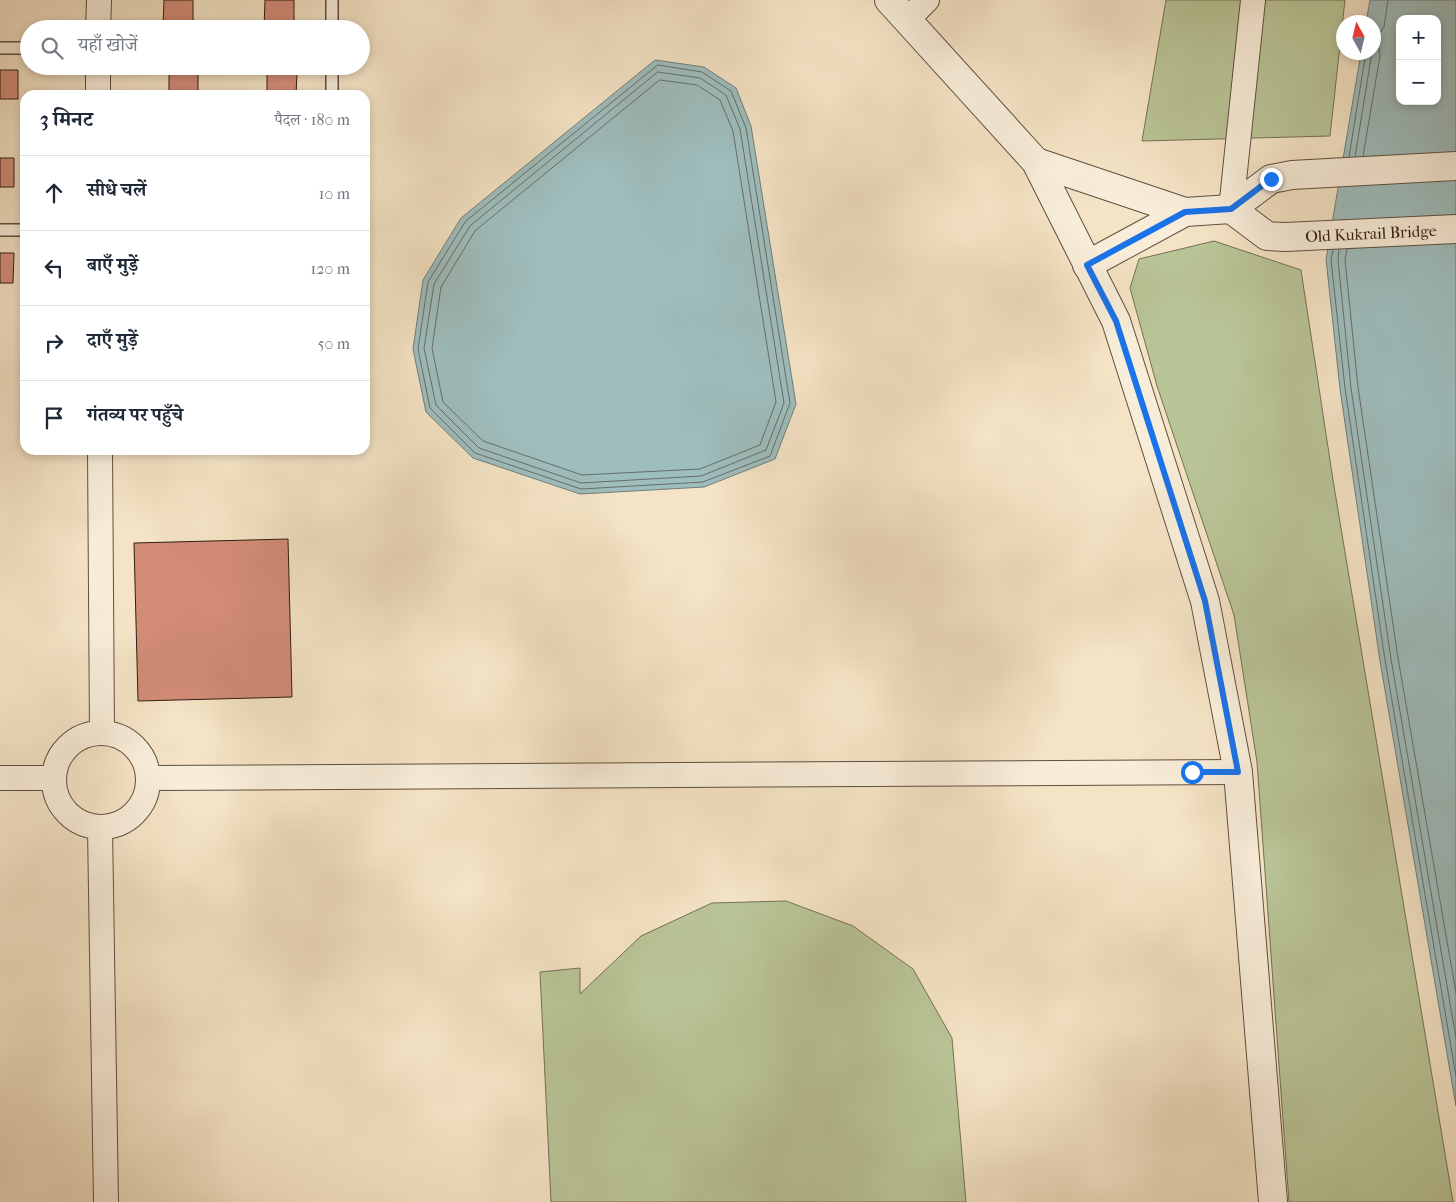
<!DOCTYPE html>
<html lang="hi">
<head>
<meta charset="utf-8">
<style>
  body { margin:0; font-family:"IM FELL French Canon","Noto Serif Devanagari",serif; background:#f2f2f3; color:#1f2937 }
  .controls { position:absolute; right:15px; top:15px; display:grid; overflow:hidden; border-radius:10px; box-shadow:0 2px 8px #0003 }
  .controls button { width:45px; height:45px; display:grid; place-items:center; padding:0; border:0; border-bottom:1px solid #e0e1e3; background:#fff; color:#1f2937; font:25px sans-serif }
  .compass { position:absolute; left:1336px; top:15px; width:45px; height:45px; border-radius:50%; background:#fff; box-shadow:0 2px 8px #0003; rotate:352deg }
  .stop { position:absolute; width:15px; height:15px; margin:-11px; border:4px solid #1a73e8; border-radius:50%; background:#fff }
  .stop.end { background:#1a73e8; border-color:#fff; box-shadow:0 1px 5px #0008 }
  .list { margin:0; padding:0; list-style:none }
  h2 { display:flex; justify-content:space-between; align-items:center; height:65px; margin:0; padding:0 20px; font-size:21px }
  h2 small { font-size:16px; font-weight:400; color:#747a83 }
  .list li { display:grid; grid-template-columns:32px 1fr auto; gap:15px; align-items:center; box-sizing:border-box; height:75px; padding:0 20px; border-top:1px solid #e0e1e3 }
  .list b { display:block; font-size:19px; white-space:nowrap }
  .list em { font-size:16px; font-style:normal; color:#747a83 }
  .icon { flex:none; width:28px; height:28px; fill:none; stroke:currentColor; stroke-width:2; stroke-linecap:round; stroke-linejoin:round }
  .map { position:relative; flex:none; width:1456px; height:1202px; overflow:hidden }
  .search { position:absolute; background:#fff; box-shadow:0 2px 8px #0003; left:20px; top:20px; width:350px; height:55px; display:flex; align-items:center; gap:12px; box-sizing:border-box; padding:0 18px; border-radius:28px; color:#747a83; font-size:19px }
  .panel { position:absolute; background:#fff; box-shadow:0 2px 8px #0003; left:20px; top:90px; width:350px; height:365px; border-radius:15px }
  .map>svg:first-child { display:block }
  .green { fill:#b9c496; stroke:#747154 }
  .water { fill:#9ebdbd; stroke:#727d79; fill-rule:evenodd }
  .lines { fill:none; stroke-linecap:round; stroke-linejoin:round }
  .shore { stroke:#666e68; stroke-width:1 }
  .building { fill:#d38c78; stroke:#2f1e12 }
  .service-casing { stroke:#604f3f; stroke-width:14 }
  .minor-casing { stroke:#604f3f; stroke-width:26 }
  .tertiary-casing { stroke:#604f3f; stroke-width:30 }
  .service { stroke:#f8edd9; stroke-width:11 }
  .minor { stroke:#f8edd9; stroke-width:24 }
  .tertiary { stroke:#f8edd9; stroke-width:28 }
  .route { stroke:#1a73e8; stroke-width:6 }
  .labels { text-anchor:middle; stroke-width:4; stroke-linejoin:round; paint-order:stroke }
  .street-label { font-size:16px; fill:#2f1e12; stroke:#f8edd9 }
</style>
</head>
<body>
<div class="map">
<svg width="1456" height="1202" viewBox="0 0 1456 1202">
  <rect width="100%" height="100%" fill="#f4e3c5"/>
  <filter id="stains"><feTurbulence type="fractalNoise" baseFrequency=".004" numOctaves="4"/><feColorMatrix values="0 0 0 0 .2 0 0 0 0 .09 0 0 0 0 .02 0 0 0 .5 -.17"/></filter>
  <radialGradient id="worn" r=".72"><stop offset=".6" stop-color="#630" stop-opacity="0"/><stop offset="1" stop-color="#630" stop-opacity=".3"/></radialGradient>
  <path class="green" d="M 1166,0 L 1345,0 L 1330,136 L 1142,141 Z
    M 1214,241 L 1301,270 L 1333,480 L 1453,1202 L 1289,1202 L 1257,762 L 1234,615 L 1157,386 L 1130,288 L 1139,259 Z
    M 786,901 L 853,926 L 913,969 L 952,1038 L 966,1202 L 551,1202 L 540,972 L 580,968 L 580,994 L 641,936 L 712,903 Z"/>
  <path class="water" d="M 1370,0 L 1456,0 L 1456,1106 L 1380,661 L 1340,389 L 1326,259 L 1361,53 L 1374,52 L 1374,22 L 1366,22 ZM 1400,19 L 1437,19 L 1437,101 L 1400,101 Z
    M 655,60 L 704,67 L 736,88 L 751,126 L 796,404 L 775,459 L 704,487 L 580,494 L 473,458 L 426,412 L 413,349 L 423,280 L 461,218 Z"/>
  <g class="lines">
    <path class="shore" d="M 658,65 L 702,72 L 731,91 L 746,128 L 790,403 L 770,456 L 703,482 L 581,489 L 475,453 L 430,408 L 418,349 L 428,282 L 465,222 Z
      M 658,72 L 700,78 L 726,95 L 740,129 L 784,403 L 766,450 L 701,476 L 581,483 L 479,448 L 436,405 L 424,348 L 434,284 L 470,226 Z
      M 660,80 L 697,85 L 720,100 L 733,131 L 776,402 L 760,445 L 700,469 L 582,475 L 483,441 L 443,402 L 432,348 L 441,287 L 475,231 Z
      M 1363,156 L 1380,56 L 1379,48 L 1375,40 L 1384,27 L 1388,0
      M 1349,157 L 1366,52
      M 1355,157 L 1372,52
      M 1339,249 L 1338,260 L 1351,388 L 1391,659 L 1456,1038
      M 1347,249 L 1345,260 L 1358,387 L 1398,658 L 1456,993
      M 1333,250 L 1331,260 L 1345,388 L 1385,660 L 1456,1076"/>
  </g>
  <path class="building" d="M 164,0 L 193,0 L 193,24 L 163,24 Z
    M 265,0 L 294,0 L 294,29 L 264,29 Z
    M 169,69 L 198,70 L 198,95 L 169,95 Z
    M 0,70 L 18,70 L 18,99 L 0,99 Z
    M 267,73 L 297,73 L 296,95 L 267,95 Z
    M 0,158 L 14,158 L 14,187 L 0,187 Z
    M 0,253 L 14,253 L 13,283 L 0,283 Z
    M 288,539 L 292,697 L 138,701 L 134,543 Z"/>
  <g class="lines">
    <g class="service-casing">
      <path id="service" d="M 332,29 L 332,0
        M 0,48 L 29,48
        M 332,95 L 332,66
        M 0,230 L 25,230"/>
    </g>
    <g class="minor-casing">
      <path id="minor" d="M 907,20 L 927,0
        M 98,29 L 99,0
        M 98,95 L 98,66
        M 1231,209 L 1253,0
        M 100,450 L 102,732
        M54 780a47 47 0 1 1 94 0a47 47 0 1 1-94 0Z
        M 0,778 L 53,778
        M 149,778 L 1238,772
        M 100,828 L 106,1202"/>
    </g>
    <g class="tertiary-casing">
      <g id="tertiary">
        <path d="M 889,0 L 1036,162 L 1116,321 L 1205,601 L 1238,772 L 1273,1202"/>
        <path d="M 1036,162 L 1185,212"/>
        <path id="s1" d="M 1231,209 L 1267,236 L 1285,237 L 1456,229"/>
        <path d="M 1087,265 L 1185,212 L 1231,209 L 1271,179 L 1292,175 L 1456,166"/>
      </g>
    </g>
    <use href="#service" class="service"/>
    <use href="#minor" class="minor"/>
    <use href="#tertiary" class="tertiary"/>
  </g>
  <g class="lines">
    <path class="route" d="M 1192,772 L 1238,772 L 1205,601 L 1116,321 L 1087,265 L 1185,212 L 1231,209 L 1271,179"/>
  </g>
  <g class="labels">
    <g class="street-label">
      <text dy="6" stroke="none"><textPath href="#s1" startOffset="149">Old Kukrail Bridge</textPath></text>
    </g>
  </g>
  <rect width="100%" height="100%" filter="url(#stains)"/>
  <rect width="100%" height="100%" fill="url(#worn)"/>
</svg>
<div class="controls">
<button>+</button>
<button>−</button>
</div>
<svg class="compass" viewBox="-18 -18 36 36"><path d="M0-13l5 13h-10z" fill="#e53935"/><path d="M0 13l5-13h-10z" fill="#747a83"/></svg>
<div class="stop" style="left:1192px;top:772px"></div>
<div class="stop end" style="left:1271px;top:179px"></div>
<div class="search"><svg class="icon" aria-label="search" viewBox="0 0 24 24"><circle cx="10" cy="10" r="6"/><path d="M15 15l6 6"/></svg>यहाँ खोजें</div>
<section class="panel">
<h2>3 मिनट<small>पैदल · 180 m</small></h2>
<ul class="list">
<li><svg class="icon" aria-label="ahead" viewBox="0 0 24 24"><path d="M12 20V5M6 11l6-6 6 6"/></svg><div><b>सीधे चलें</b></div><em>10 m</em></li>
<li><svg class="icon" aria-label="left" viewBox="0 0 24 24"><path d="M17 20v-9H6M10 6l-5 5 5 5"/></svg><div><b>बाएँ मुड़ें</b></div><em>120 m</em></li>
<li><svg class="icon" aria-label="right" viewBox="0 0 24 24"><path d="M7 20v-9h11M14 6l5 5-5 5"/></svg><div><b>दाएँ मुड़ें</b></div><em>50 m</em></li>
<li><svg class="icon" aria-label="arrive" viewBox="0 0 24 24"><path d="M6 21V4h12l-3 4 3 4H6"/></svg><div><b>गंतव्य पर पहुँचे</b></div></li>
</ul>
</section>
</div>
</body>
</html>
